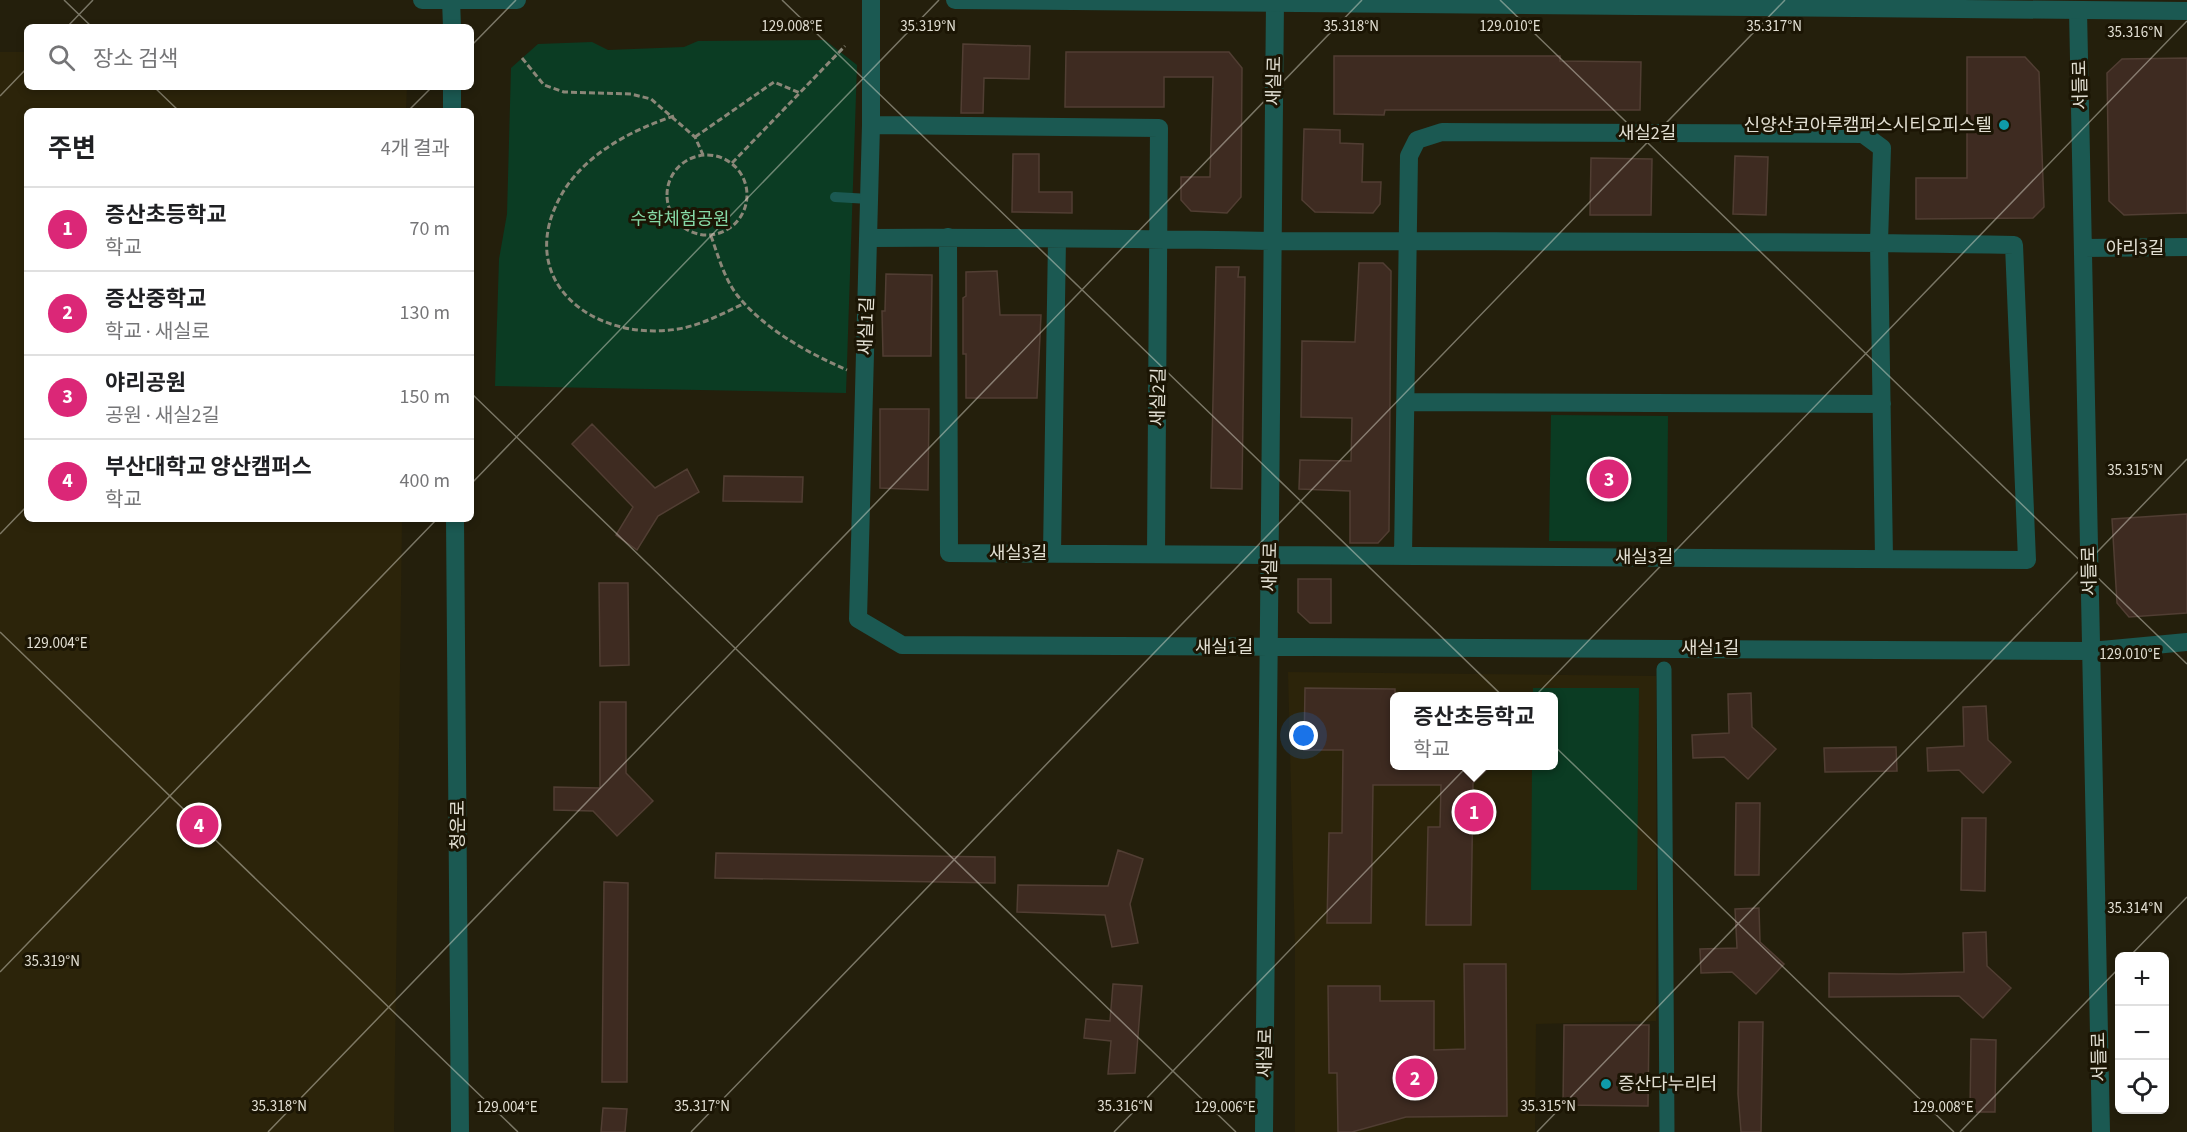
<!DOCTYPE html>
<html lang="ko">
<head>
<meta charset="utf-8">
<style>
  body { margin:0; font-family:"Source Sans 3","Noto Sans KR",sans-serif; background:#f2f2f2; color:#202124 }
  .controls { position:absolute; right:18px; bottom:18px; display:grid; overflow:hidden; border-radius:9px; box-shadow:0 3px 9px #0003 }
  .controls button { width:54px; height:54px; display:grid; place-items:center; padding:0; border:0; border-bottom:2px solid #e0e0e0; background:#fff; color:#202124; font:30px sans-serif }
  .you { position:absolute; left:1304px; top:736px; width:21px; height:21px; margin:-15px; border:4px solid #fff; border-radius:50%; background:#1a73e8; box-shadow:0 0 0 9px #1a73e833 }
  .badge { display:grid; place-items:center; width:39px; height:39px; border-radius:50%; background:#db2777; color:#fff; font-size:20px; font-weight:700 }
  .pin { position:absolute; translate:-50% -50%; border:3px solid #fff; box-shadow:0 2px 6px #0006 }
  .popup { position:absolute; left:1390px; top:692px; width:168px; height:78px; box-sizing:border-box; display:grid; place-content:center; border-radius:9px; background:#fff; filter:drop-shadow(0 2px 4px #0005); font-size:20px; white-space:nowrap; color:#757577 }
  .popup b { font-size:22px; color:#202124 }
  .popup::after { content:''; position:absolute; left:50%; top:100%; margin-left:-12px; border:12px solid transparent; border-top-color:#fff }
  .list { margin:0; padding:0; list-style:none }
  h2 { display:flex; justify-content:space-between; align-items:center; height:78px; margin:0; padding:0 24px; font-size:26px }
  h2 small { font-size:20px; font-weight:400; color:#757577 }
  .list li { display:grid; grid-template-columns:39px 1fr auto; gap:18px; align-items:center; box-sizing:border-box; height:84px; padding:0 24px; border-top:2px solid #e0e0e0 }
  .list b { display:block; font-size:22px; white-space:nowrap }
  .list p { margin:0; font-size:20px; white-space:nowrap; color:#757577 }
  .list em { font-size:20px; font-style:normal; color:#757577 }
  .icon { flex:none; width:33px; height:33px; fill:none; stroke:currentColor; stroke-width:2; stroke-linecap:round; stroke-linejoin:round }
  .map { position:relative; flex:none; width:2187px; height:1132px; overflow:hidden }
  .search { position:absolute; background:#fff; box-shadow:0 3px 9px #0003; left:24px; top:24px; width:450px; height:66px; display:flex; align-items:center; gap:15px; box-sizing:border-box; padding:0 21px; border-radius:9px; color:#757577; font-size:22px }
  .panel { position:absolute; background:#fff; box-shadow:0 3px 9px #0003; left:24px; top:108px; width:450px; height:414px; border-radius:9px }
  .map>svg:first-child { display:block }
  .built { fill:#2c240a; fill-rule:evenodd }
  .green { fill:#0b3c23 }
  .building { fill:#3e2b21; stroke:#513e33; stroke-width:1.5 }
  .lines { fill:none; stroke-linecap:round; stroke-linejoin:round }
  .path { stroke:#8b8778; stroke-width:3; stroke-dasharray:6 3; stroke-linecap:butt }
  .service { stroke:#1b5952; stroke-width:10 }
  .pedestrian { stroke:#1b5952; stroke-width:15 }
  .minor { stroke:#1b5952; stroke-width:18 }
  .tertiary { stroke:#1b5952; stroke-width:18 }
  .ticks { fill:none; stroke:#e2dfd3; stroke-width:1.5; stroke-opacity:0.45 }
  .culture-dot { fill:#0f9aa8; stroke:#1b1504; stroke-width:2 }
  .labels { text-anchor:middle; stroke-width:6; stroke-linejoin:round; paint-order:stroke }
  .street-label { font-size:18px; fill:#e2dfd3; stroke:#1b1504 }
  .poi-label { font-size:18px; fill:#e2dfd3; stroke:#1b1504; text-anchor:end }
  .park-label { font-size:18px; fill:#86daa7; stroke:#1b1504 }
  .ticks-label { font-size:15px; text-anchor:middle; fill:#e2dfd3; stroke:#1b1504; stroke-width:6; stroke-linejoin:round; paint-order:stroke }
</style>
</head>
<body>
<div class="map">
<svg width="2187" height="1132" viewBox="0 0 2187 1132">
  <rect width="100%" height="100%" fill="#241f0c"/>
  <path class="built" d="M 0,52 L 27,52 L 27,87 L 407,87 L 406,111 L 27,111 L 27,519 L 402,519 L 394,1132 L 0,1132 Z
    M 1288,672 L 1656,676 L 1656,1021 L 1536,1024 L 1535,1132 L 1295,1132 L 1295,948 ZM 1394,696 L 1553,696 L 1553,766 L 1394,766 Z"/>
  <path class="green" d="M 825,40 L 857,65 L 846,393 L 495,386 L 499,259 L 507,214 L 511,68 L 538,44 L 592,42 L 608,50 L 684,47 L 698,41 Z
    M 1551,415 L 1668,416 L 1667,542 L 1549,541 Z
    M 1533,688 L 1639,688 L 1637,890 L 1531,890 L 1532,766 L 1553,766 L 1553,696 L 1533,696 Z"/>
  <path class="building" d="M 963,44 L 1030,46 L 1029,79 L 984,78 L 983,113 L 961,113 Z
    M 1066,52 L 1229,52 L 1242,68 L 1241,197 L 1227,213 L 1191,211 L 1181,200 L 1181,177 L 1210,177 L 1213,77 L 1164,77 L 1164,107 L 1065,107 Z
    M 1334,56 L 1560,56 L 1560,61 L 1641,62 L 1640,110 L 1385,110 L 1384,115 L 1334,114 Z
    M 1967,57 L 2025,57 L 2039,72 L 2044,207 L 2033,218 L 1916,219 L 1916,178 L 1967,178 Z
    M 2187,58 L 2187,213 L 2124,215 L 2109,201 L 2107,73 L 2122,59 Z
    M 1304,129 L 1340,130 L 1340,143 L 1363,144 L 1362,182 L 1381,182 L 1380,204 L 1373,213 L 1315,212 L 1302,200 Z
    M 1013,154 L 1039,154 L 1039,192 L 1072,192 L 1072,213 L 1012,212 Z
    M 1735,156 L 1768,157 L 1766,215 L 1733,214 Z
    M 1591,158 L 1652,159 L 1651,215 L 1590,215 Z
    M 1359,263 L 1383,263 L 1391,271 L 1389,531 L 1378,543 L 1350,543 L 1350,491 L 1299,489 L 1300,460 L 1351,461 L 1352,418 L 1301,417 L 1302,341 L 1355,342 Z
    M 1216,267 L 1239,267 L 1238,277 L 1245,277 L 1242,489 L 1211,488 Z
    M 997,271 L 1000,315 L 1041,315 L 1037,398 L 966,398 L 966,354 L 963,354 L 963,298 L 966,296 L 966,272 Z
    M 886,274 L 932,275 L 931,356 L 883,356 L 882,311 L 885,311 Z
    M 880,409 L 929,409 L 928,490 L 880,488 Z
    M 592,424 L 655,488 L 687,469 L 699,492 L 658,516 L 637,550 L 616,535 L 633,507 L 572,444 Z
    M 724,476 L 803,477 L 802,502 L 723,501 Z
    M 2187,514 L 2187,613 L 2129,617 L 2117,603 L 2112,519 Z
    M 1298,579 L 1331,579 L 1331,623 L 1310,623 L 1298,612 Z
    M 599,583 L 628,583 L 629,665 L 600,666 Z
    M 1305,688 L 1395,689 L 1395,765 L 1492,765 L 1473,783 L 1471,925 L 1426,925 L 1428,827 L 1440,827 L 1441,785 L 1373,785 L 1371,923 L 1327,923 L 1329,833 L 1342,833 L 1343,750 L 1304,750 Z
    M 1751,693 L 1752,727 L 1776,749 L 1748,779 L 1724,757 L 1693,758 L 1692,735 L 1729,733 L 1728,694 Z
    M 600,702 L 626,702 L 626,773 L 653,801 L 617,836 L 593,811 L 554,810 L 554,787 L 600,788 Z
    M 1986,706 L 1988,740 L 2011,762 L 1983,793 L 1959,770 L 1928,771 L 1927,748 L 1964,746 L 1963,707 Z
    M 1896,747 L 1897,771 L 1825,772 L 1824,748 Z
    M 1736,803 L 1760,803 L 1759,875 L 1735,875 Z
    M 1962,818 L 1986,818 L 1985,891 L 1961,890 Z
    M 1118,850 L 1143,859 L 1130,904 L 1138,943 L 1112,947 L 1105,915 L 1017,912 L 1018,885 L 1108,886 Z
    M 716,853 L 995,857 L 995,883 L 715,878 Z
    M 604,882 L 628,883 L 627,1082 L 602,1082 Z
    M 1759,908 L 1760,942 L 1784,964 L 1756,994 L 1732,972 L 1701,973 L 1700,949 L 1737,948 L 1735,909 Z
    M 1986,932 L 1987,966 L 2011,988 L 1983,1018 L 1959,996 L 1829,997 L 1829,973 L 1901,974 L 1964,972 L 1963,933 Z
    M 1464,964 L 1506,964 L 1507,1116 L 1406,1117 L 1352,1132 L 1338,1132 L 1337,1073 L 1329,1073 L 1328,986 L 1380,986 L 1380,1001 L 1434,1001 L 1434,1050 L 1465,1049 Z
    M 1113,984 L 1142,986 L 1135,1073 L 1108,1074 L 1111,1041 L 1084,1038 L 1086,1019 L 1110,1021 Z
    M 1739,1022 L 1763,1022 L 1761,1132 L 1741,1132 L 1738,1094 Z
    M 1564,1025 L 1649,1025 L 1648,1106 L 1563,1105 Z
    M 1971,1039 L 1996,1040 L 1995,1112 L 1970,1112 Z
    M 603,1108 L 627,1109 L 625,1132 L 601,1132 Z"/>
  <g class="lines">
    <path class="path" d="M 522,58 L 544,85 L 564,92 L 631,94 L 651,99 L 695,137 L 703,155
      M 674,116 C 632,130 587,153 563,192 C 511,279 592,343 678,329 C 702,325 724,313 745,303
      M 695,137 L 774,82 L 800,93
      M667 195a40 40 0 1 1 80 0a40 40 0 1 1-80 0Z
      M 732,163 L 845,46
      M 711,236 C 718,255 724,278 737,295 C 764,329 808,353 847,370"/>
    <path class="service" d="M 835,197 L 869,199"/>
    <path class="pedestrian" d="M 1664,669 L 1667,1132"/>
    <path class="minor" d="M 871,0 L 871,125 L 858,619 L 902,645 L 2091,651 L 2187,642
      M 2078,10 L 2101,1132
      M 871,125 L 1159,128 L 1156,554
      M 869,238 C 1003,237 1137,239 1272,241 C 1519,242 1767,240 2014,245 L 2027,560 L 949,553 L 948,237
      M 2083,248 L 2187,247
      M 1406,402 L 1882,404
      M 1052,553 L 1057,239
      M 1403,556 L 1409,156 L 1417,140 L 1442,132 L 1863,134 L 1882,148 L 1879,242 L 1884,558
      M 1264,1132 L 1275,2"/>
    <path class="tertiary" d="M 422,0 L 517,0
      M 451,0 L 452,27
      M 955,0 L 2187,11
      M 452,87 L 452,111
      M 455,519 L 460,1132"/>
  </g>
  <path class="ticks" d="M 64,0 L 92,27M 782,0 L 1954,1132M 1500,0 L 2187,664M 67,27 L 93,0M 471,46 L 516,0M 154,87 L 179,111M 0,96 L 27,68M 408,111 L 432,87M 471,393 L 1236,1132M 471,484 L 939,0M 0,534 L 27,506M 0,632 L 518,1132M 2130,956 L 2187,897M 0,972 L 437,519M 268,1132 L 1362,0M 691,1132 L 1785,0M 1114,1132 L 2187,21M 1537,1132 L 2187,459M 1960,1132 L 2120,967"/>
  <g class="culture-dot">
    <circle cx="2004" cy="125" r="6"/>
    <circle cx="1606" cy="1084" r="6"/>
  </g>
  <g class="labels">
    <g class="street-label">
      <text transform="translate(1274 81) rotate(-89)" y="6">새실로</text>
      <text transform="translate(2080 85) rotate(-91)" y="6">서들로</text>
      <text x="1647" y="139">새실2길</text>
      <text x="2135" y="254">야리3길</text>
      <text transform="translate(866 326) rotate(-88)" y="6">새실1길</text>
      <text transform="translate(1158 397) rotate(-89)" y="6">새실2길</text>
      <text x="1018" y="559">새실3길</text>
      <text x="1644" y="563">새실3길</text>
      <text transform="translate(1270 567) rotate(-89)" y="6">새실로</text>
      <text transform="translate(2089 571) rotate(-91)" y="6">서들로</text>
      <text x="1224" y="653">새실1길</text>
      <text x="1710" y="654">새실1길</text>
      <text transform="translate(458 825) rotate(-90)" y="6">청운로</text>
      <text transform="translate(1265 1053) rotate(-89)" y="6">새실로</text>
      <text transform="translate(2099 1057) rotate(-91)" y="6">서들로</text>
    </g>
    <g class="poi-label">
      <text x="1992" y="131">신양산코아루캠퍼스시티오피스텔</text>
      <text x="1618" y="1090" text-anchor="start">증산다누리터</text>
    </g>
    <g class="park-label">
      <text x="680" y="225">수학체험공원</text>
    </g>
  </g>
  <g class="ticks-label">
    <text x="792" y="31">129.008°E</text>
    <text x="1510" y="31">129.010°E</text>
    <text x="928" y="31">35.319°N</text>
    <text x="1351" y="31">35.318°N</text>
    <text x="1774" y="31">35.317°N</text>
    <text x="2135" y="37">35.316°N</text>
    <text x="2135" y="475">35.315°N</text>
    <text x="57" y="648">129.004°E</text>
    <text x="2130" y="659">129.010°E</text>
    <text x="2135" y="913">35.314°N</text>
    <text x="52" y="966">35.319°N</text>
    <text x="279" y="1111">35.318°N</text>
    <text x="702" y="1111">35.317°N</text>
    <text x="1125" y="1111">35.316°N</text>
    <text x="1548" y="1111">35.315°N</text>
    <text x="507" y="1112">129.004°E</text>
    <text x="1225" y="1112">129.006°E</text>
    <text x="1943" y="1112">129.008°E</text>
  </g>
</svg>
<div class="controls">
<button>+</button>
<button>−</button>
<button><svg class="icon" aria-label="locate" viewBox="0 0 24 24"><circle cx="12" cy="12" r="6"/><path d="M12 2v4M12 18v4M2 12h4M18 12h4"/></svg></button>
</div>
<div class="you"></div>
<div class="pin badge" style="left:1474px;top:812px">1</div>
<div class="popup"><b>증산초등학교</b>학교</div>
<div class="pin badge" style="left:1415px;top:1078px">2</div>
<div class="pin badge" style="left:1609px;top:479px">3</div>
<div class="pin badge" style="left:199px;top:825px">4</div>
<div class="search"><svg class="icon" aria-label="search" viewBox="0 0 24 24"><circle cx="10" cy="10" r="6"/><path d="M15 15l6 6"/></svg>장소 검색</div>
<section class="panel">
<h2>주변<small>4개 결과</small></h2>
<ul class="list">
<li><span class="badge">1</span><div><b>증산초등학교</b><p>학교</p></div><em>70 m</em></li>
<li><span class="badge">2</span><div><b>증산중학교</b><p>학교 · 새실로</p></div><em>130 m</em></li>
<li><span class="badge">3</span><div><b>야리공원</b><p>공원 · 새실2길</p></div><em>150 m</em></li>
<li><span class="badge">4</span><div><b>부산대학교 양산캠퍼스</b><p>학교</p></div><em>400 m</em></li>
</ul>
</section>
</div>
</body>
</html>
